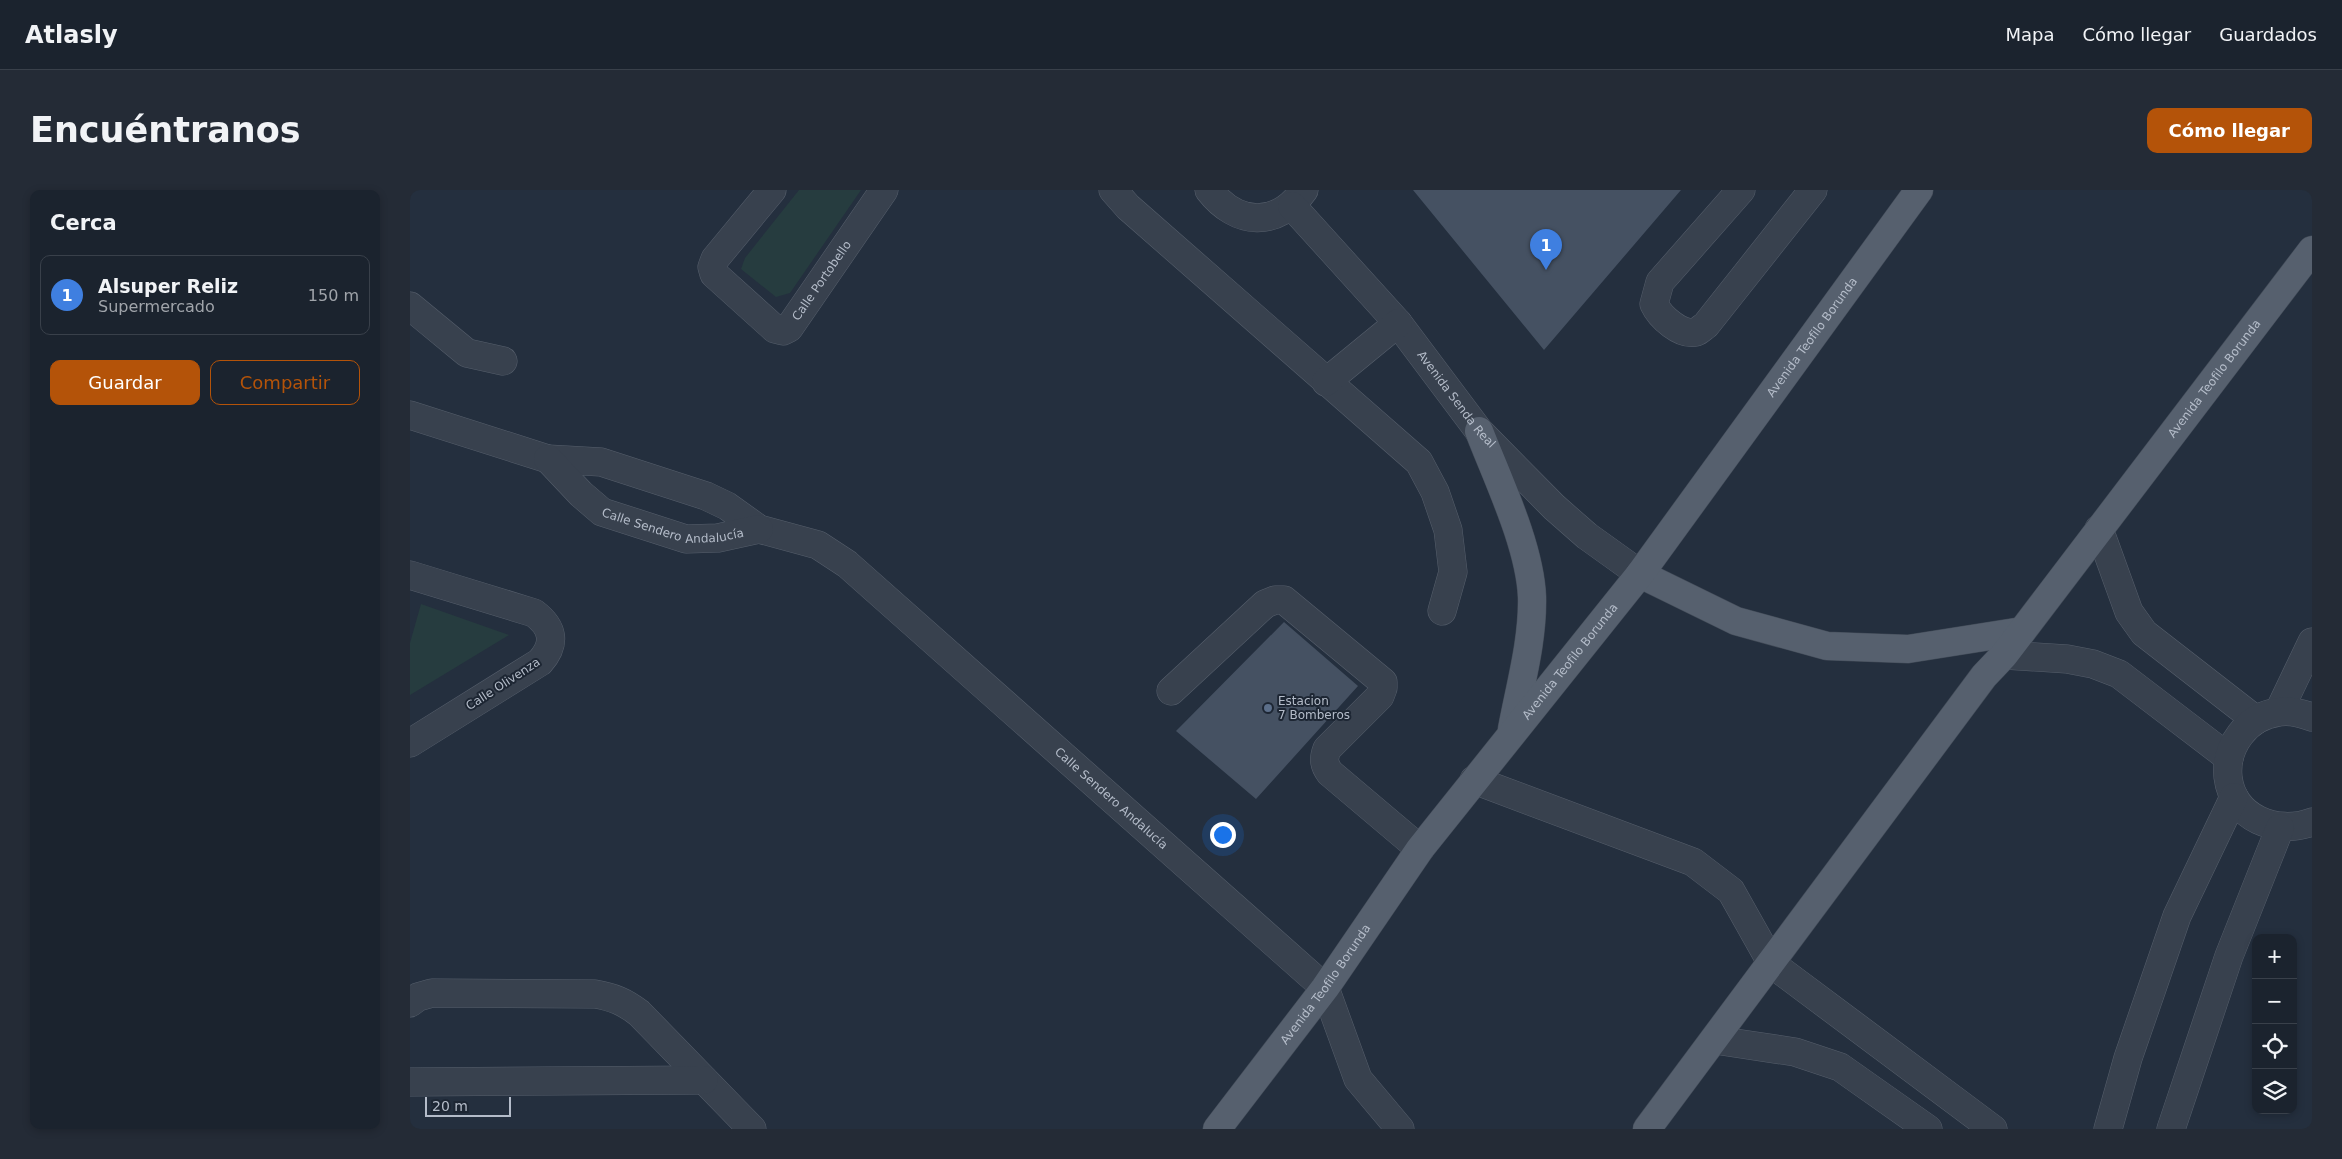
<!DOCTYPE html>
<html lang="es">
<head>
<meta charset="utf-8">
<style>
  body { margin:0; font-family:"DejaVu Sans",sans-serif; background:#242b36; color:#f1f3f6 }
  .controls { position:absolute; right:15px; bottom:15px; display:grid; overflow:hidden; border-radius:10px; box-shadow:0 2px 8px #0003 }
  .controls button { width:45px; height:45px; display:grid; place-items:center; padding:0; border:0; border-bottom:1px solid #39404a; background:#1b232e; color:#f1f3f6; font:25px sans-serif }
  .scale { position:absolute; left:15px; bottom:12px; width:86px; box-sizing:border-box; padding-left:5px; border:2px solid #b4bcc9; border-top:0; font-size:14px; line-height:18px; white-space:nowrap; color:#b4bcc9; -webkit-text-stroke:4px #1d2633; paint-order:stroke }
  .you { position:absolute; left:812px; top:644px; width:18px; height:18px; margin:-12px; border:4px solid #fff; border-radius:50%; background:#1a73e8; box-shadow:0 0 0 8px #1a73e833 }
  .badge { display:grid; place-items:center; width:32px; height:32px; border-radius:50%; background:#b45309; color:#fff; font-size:16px; font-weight:700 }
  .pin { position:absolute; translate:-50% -41px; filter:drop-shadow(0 1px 2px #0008) }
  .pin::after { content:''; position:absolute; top:26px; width:18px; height:15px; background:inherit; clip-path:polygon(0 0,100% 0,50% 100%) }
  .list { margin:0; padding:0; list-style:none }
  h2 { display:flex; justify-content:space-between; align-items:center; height:65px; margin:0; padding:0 20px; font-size:21px }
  h2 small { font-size:16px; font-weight:400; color:#a0a4aa }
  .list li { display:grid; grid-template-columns:32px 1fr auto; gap:15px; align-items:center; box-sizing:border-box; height:80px; margin:0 10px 10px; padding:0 10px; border:1px solid #39404a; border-radius:10px }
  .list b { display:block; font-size:19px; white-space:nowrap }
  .list p { margin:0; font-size:16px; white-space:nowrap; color:#a0a4aa }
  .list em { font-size:16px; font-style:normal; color:#a0a4aa }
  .actions { display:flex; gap:10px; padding:15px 20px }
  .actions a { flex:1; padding:11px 0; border:1px solid #b45309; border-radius:10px; text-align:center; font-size:18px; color:#b45309 }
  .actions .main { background:#b45309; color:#fff }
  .icon { flex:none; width:28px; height:28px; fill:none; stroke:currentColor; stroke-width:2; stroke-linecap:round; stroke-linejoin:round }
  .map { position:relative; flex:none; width:1902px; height:939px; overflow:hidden; border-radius:10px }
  header { display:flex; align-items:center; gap:30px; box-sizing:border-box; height:70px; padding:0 25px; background:#1b232e; border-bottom:1px solid #39404a }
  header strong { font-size:24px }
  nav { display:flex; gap:28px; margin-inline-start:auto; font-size:18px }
  .intro { display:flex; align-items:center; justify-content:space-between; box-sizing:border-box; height:120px; padding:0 30px }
  h1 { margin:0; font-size:35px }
  .button { padding:12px 22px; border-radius:10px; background:#b45309; color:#fff; font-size:18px; font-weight:700 }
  main { display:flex; gap:30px; padding:0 30px }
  aside { flex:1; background:#1b232e; border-radius:10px; box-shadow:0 2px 8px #0003 }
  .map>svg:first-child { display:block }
  .green { fill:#263c3f }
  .building { fill:#455162 }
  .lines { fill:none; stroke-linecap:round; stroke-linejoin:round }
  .minor-casing { stroke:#565f6c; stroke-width:29 }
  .major-casing { stroke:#414a57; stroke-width:29 }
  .minor { stroke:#38414e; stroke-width:28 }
  .major { stroke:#56606e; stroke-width:28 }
  .service-dot { fill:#5c6f8a; stroke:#1d2633; stroke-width:2 }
  .labels { text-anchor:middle; stroke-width:4; stroke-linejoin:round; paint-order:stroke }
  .street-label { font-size:12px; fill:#b4bcc9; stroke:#1d2633 }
  .poi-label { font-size:12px; fill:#b4bcc9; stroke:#1d2633; text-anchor:start }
</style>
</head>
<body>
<header>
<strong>Atlasly</strong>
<nav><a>Mapa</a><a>Cómo llegar</a><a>Guardados</a></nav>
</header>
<div class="intro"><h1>Encuéntranos</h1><a class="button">Cómo llegar</a></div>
<main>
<aside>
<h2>Cerca<small></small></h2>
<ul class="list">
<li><span class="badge" style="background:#3f7fe0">1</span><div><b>Alsuper Reliz</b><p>Supermercado</p></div><em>150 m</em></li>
</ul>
<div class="actions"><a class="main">Guardar</a><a>Compartir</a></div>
</aside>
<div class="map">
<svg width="1902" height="939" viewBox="0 0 1902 939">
  <rect width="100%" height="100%" fill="#242f3e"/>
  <path class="green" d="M 389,0 L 451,0 L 380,103 L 366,107 L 331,79 L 335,68 Z
    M 11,414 L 99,445 L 0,505 L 0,453 Z"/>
  <path class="building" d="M 1003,0 L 1271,0 L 1134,160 Z
    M 874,432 L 948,496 L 846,609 L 766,541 Z"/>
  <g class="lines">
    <g class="minor-casing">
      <g id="minor">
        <path id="s1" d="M 362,0 L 305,69 L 302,77 L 304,84 L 365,139 L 373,141 L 379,138 L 474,0"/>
        <path d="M 703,0 L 718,17 L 1009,272 L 1025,302 L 1038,340 L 1043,382 L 1032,421"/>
        <path d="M 799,0 C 827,36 867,38 894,0"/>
        <path d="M 1331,0 L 1250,92 L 1244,114 C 1250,127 1271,146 1286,142 C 1289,141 1293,137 1296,135 L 1403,0"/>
        <path id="s2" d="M 882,16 L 988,133 L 1069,241 L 1144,317 L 1177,346 L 1230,384"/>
        <path d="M 0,116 L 57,163 L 93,171"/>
        <path d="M 916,192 L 988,133"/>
        <path id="s3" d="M 0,225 L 138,269 L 191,272 L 296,306 L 317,316 L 349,339 L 408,355 L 437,374 L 915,798 L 948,889 L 990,939"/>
        <path id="s4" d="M 138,269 L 171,304 L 192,322 L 276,349 L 308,348 L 349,339"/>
        <path d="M 1689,339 L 1719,422 L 1734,443 L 1846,530"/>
        <path d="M 0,385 L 124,423 C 144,438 146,454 130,472 L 0,553"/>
        <path d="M 1594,465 L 1657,469 L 1683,474 L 1709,484 L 1819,568"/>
        <path d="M 761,501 L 855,414 L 865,410 L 874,410 L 973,492 L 973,498 L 970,506 L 917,559 C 913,569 914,575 920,583 L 1010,659"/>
        <path d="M 1869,521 L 1902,452"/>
        <path d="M 1902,527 C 1891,523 1880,520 1869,522 C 1837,526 1815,556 1818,587 C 1823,629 1867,645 1902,632"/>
        <path d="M 1064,590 L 1283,672 L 1321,701 L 1362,774 L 1583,939"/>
        <path d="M 0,813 L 8,807 L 22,803 L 185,804 C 203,807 215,812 229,823 L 342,939"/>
        <path d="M 1305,850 L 1385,862 L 1430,877 L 1518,939"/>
        <path d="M 0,892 L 294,890"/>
        <path d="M 1698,939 L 1718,868 L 1767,726 L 1824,607"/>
        <path d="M 1761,939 L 1819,766 L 1870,638"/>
      </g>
    </g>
    <g class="major-casing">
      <g id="major">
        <path d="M 1069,241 C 1088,290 1120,356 1122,407 C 1123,451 1110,496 1102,539"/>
        <path d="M 1230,384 L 1326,431 L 1417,456 L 1498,459 L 1612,441"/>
        <path id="s5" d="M 807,939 L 915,798 L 1010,659 L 1230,384 L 1509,0"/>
        <path id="s6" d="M 1237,939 L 1574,486 L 1594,465 L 1902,60"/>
      </g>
    </g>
    <use href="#minor" class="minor"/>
    <use href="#major" class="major"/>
  </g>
  <circle class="service-dot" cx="858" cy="518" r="5"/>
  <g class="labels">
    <g class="street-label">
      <text dy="4" stroke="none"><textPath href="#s1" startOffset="260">Calle Portobello</textPath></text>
      <text dy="4" stroke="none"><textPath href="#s5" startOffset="991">Avenida Teofilo Borunda</textPath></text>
      <text dy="4" stroke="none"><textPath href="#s6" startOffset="941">Avenida Teofilo Borunda</textPath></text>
      <text dy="4" stroke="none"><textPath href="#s2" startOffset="254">Avenida Senda Real</textPath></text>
      <text dy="4" stroke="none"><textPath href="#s4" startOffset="149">Calle Sendero Andalucía</textPath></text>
      <text dy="4" stroke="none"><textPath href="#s5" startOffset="586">Avenida Teofilo Borunda</textPath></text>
      <text transform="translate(93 494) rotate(-33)" y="4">Calle Olivenza</text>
      <text dy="4" stroke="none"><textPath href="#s3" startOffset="820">Calle Sendero Andalucía</textPath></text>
      <text dy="4" stroke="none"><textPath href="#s5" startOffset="181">Avenida Teofilo Borunda</textPath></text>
    </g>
    <g class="poi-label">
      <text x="868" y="515">Estacion<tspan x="868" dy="14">7 Bomberos</tspan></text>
    </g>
  </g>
</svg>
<div class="controls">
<button>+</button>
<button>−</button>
<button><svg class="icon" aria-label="locate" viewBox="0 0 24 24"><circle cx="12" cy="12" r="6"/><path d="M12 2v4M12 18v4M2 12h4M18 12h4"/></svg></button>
<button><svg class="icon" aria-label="layers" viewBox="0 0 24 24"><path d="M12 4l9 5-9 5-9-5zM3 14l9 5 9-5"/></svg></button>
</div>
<div class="scale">20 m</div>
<div class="you"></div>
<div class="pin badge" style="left:1136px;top:80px;background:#3f7fe0">1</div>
</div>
</main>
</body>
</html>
